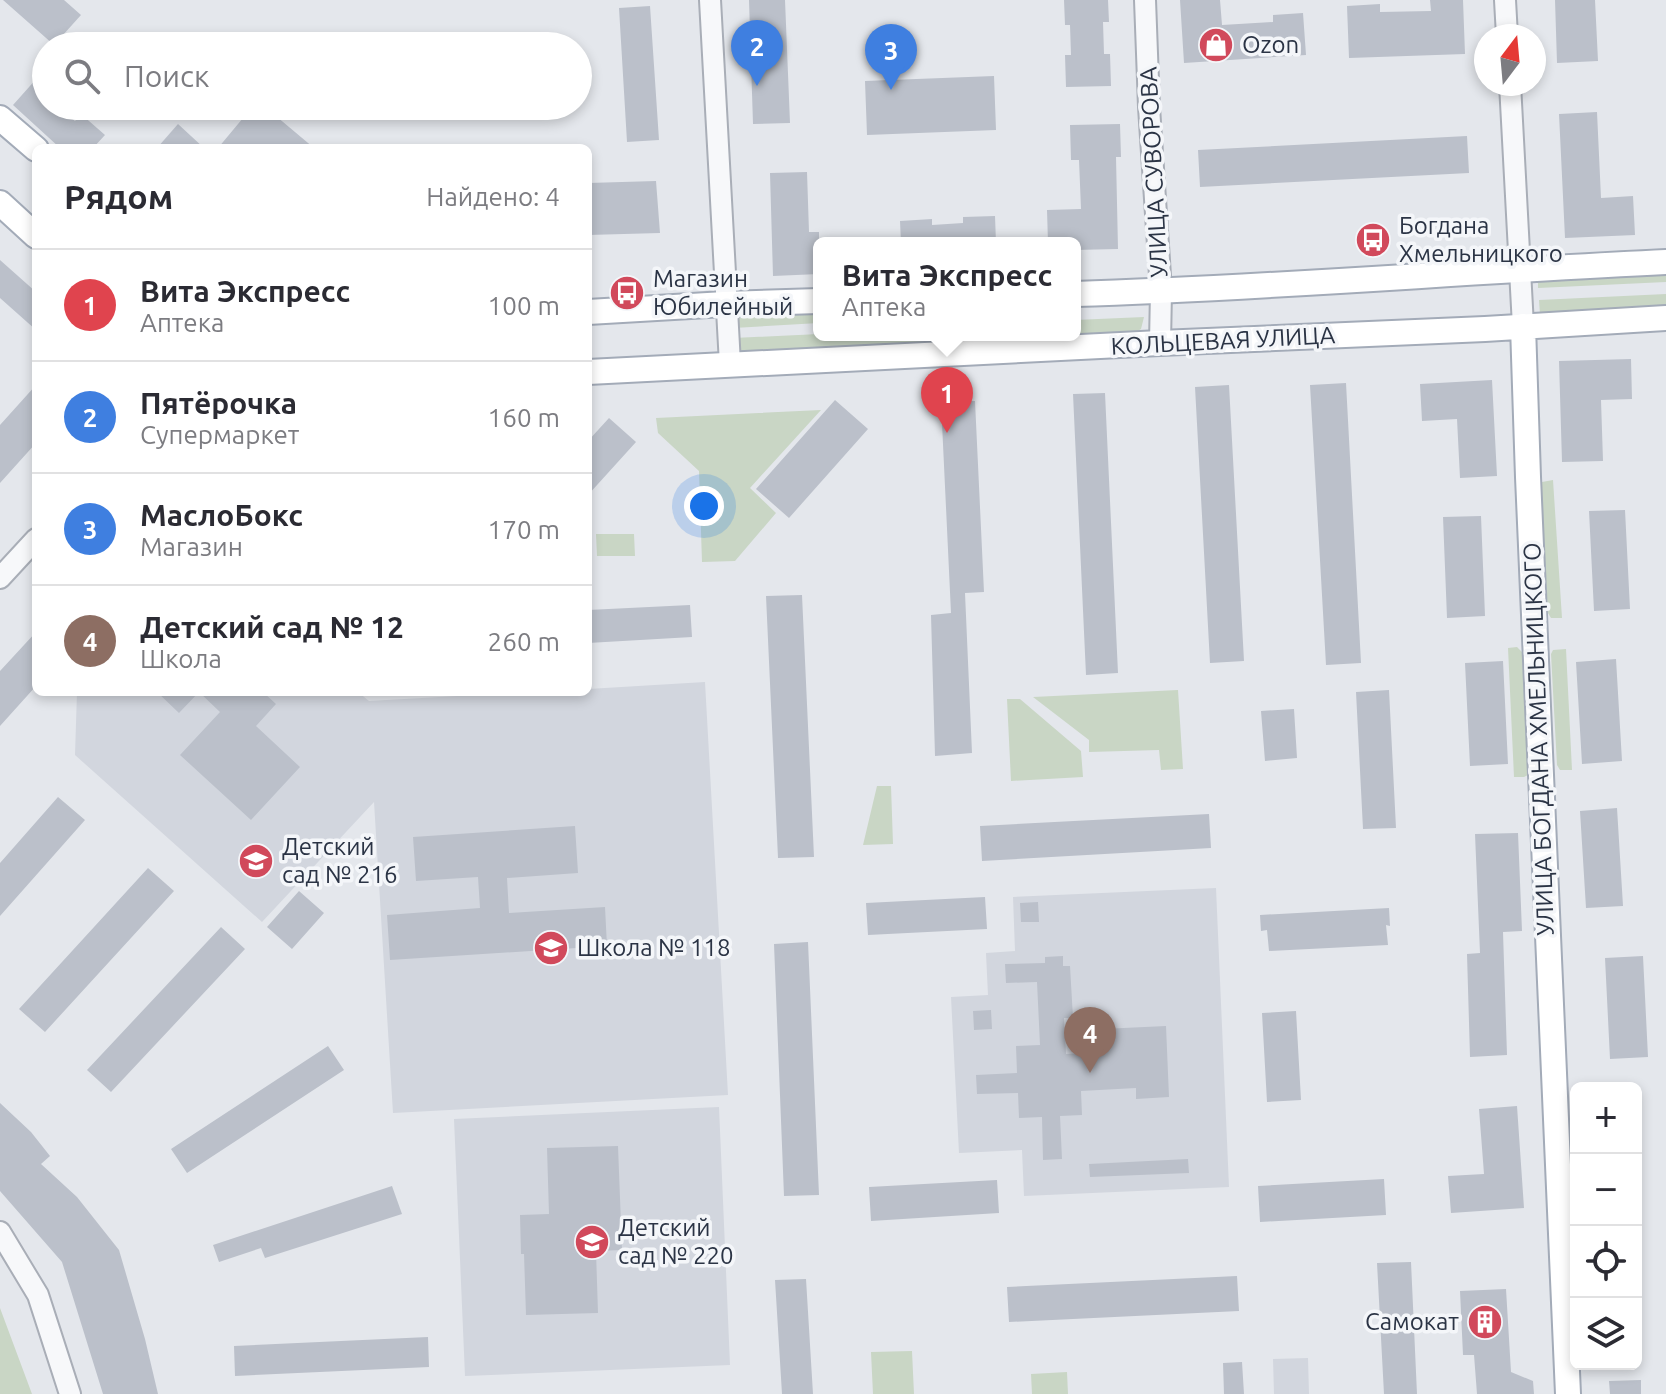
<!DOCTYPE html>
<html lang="ru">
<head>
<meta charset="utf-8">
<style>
  body { margin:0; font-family:Ubuntu,sans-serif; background:#f2f2f3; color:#2b2b33 }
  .controls { position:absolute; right:24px; bottom:24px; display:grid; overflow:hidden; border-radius:12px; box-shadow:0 4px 12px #0003 }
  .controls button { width:72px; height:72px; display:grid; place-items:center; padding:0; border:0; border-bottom:2px solid #e1e1e2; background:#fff; color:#2b2b33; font:40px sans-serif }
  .compass { position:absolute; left:1474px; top:24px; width:72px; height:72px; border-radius:50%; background:#fff; box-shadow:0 4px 12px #0003; rotate:16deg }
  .you { position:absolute; left:704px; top:506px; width:28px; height:28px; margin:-20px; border:6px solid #fff; border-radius:50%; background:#1a73e8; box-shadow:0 0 0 12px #1a73e833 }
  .badge { display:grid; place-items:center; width:52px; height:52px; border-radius:50%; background:#2563eb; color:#fff; font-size:26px; font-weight:700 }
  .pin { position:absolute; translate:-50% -66px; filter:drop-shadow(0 2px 4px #0008) }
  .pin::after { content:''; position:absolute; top:42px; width:28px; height:24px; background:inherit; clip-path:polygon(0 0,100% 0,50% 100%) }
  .popup { position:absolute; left:813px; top:237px; width:268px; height:104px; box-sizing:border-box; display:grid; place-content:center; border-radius:12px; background:#fff; filter:drop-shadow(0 2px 6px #0005); font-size:26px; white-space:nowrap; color:#7c7c81 }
  .popup b { font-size:30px; color:#2b2b33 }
  .popup::after { content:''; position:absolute; left:50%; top:100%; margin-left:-16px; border:16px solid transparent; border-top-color:#fff }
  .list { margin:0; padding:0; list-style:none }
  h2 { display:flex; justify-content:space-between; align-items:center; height:104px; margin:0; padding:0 32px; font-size:34px }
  h2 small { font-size:26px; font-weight:400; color:#7c7c81 }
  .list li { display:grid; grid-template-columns:52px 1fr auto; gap:24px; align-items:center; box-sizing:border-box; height:112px; padding:0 32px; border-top:2px solid #e1e1e2 }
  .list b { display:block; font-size:30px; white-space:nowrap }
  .list p { margin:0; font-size:26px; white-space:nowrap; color:#7c7c81 }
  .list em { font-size:26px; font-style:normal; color:#7c7c81 }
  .icon { flex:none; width:44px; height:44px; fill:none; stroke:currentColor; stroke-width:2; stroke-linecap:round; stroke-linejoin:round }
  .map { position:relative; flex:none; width:1666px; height:1394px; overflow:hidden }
  .search { position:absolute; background:#fff; box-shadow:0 4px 12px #0003; left:32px; top:32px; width:560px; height:88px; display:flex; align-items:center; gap:20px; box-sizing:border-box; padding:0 28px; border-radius:44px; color:#7c7c81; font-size:30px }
  .panel { position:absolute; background:#fff; box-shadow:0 4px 12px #0003; left:32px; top:144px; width:560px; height:552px; border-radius:12px }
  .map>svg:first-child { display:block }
  .built { fill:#d2d6de }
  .green { fill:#c9d6c5 }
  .building { fill:#bbc0ca }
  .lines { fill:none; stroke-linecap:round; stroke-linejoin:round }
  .minor-casing { stroke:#a9aeb7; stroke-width:24 }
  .major-casing { stroke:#a3abb8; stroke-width:28 }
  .minor { stroke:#f7f8fa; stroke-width:20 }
  .major { stroke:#fff; stroke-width:24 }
  .labels { text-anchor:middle; stroke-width:7; stroke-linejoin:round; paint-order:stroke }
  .poi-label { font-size:24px; fill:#2b3445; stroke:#f4f6f9; text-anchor:start }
  .street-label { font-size:24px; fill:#2b3445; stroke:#f4f6f9 }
</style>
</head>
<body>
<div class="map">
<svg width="1666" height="1394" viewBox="0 0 1666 1394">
  <rect width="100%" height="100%" fill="#e4e7ec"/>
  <path class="built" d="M 705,682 L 728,1095 L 393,1113 L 374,802 L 262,922 L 75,755 L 77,692 L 358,692 L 369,701 L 530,692 L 588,692 L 588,689 Z
    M 1216,888 L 1229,1187 L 1024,1196 L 1022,1150 L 959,1153 L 951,997 L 988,995 L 986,953 L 1015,951 L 1013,897 Z
    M 719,1107 L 730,1365 L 465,1376 L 454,1119 Z
    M 1308,1358 L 1309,1394 L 1274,1394 L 1273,1359 Z"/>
  <path class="green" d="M 1666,270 L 1666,282 L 1538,288 L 1538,277 Z
    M 1666,294 L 1666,308 L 1540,315 L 1539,300 Z
    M 819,312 L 819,323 L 734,328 L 737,319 L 744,316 Z
    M 1144,317 L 1141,329 L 1136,332 L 750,351 L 741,351 L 735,346 L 734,338 L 819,334 L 1075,335 L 1075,320 Z
    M 821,410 L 750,488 L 776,513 L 735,561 L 702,562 L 699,471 L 658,433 L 656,418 Z
    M 1553,480 L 1562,618 L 1551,618 L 1548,613 L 1540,484 L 1542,482 Z
    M 596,534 L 634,534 L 635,556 L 597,556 Z
    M 1517,647 L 1522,652 L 1528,775 L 1524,777 L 1514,777 L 1508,648 Z
    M 1566,649 L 1572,770 L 1560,770 L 1557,765 L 1551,654 L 1553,650 Z
    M 1178,690 L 1183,769 L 1161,770 L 1159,750 L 1089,752 L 1089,740 L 1033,697 Z
    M 1007,699 L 1020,699 L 1081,751 L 1083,777 L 1011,781 Z
    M 877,786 L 891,786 L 893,844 L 863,845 Z
    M 0,1308 L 32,1394 L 0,1394 Z
    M 912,1351 L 914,1394 L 873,1394 L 871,1352 Z
    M 1067,1372 L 1068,1394 L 1032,1394 L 1031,1374 Z"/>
  <path class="building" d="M 3,0 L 64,0 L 81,15 L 54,45 Z
    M 749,0 L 785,0 L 790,123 L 753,124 Z
    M 1064,0 L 1108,0 L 1109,22 L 1103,22 L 1104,54 L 1110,54 L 1111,86 L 1066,87 L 1065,55 L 1071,55 L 1070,25 L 1065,25 Z
    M 1180,0 L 1220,0 L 1222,25 L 1273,22 L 1273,15 L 1303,13 L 1306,55 L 1184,63 Z
    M 1430,0 L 1463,0 L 1465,54 L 1349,58 L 1347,6 L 1380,4 L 1380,12 L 1431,11 Z
    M 1555,0 L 1595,0 L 1598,61 L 1557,63 Z
    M 650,6 L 659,140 L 627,142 L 619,8 Z
    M 46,68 L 46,106 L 58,106 L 75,121 L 81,114 L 105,135 L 93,148 L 60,148 L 13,105 Z
    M 994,76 L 996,130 L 867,135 L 865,81 Z
    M 253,106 L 264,106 L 314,148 L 218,148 Z
    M 1597,112 L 1601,198 L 1633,196 L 1635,235 L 1565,238 L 1559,114 Z
    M 178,124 L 204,148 L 157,148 Z
    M 1120,124 L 1121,157 L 1116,157 L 1118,249 L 1075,250 L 1075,243 L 1048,243 L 1047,210 L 1081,209 L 1079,160 L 1071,160 L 1070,125 Z
    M 1467,136 L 1469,173 L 1200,187 L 1198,150 Z
    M 807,172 L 809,232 L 819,232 L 819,274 L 773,276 L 770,173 Z
    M 656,181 L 660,233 L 588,235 L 588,183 Z
    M 995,216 L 996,243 L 901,243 L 900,221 L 932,219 L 932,225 L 963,223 L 963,217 Z
    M 0,260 L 36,292 L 36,330 L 0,298 Z
    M 1631,359 L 1632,399 L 1601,400 L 1603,461 L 1562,462 L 1559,361 Z
    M 1492,380 L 1497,476 L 1460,478 L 1457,419 L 1422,421 L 1420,384 Z
    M 1346,383 L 1361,663 L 1326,665 L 1310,385 Z
    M 36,385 L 36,443 L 0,483 L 0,425 Z
    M 1229,385 L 1244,661 L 1210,663 L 1195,387 Z
    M 1105,393 L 1118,673 L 1086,675 L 1073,394 Z
    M 835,400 L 868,429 L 789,518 L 756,489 Z
    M 975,401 L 984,592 L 965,593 L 972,753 L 935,756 L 931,615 L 951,613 L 941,402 Z
    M 609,418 L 636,442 L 588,495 L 588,441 Z
    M 1625,510 L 1630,609 L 1594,611 L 1589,511 Z
    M 1481,516 L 1485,616 L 1447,618 L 1443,517 Z
    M 802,595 L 814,857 L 778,858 L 766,596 Z
    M 690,605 L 692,637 L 588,643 L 588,610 Z
    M 36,632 L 36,686 L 0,726 L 0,671 Z
    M 1616,659 L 1622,761 L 1582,764 L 1576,662 Z
    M 1503,661 L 1508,764 L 1470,766 L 1465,663 Z
    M 1389,690 L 1396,828 L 1363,829 L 1356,692 Z
    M 157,692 L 199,692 L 179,713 Z
    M 199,692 L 263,692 L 276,704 L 256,726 L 300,767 L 251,820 L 180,755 L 220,712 Z
    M 1294,709 L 1297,758 L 1265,761 L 1261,711 Z
    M 58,797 L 85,820 L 0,916 L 0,863 Z
    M 1617,808 L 1623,906 L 1586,908 L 1580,811 Z
    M 1209,814 L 1211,848 L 982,861 L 980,826 Z
    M 575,826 L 578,873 L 507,878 L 509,913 L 605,907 L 607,946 L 390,960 L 387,915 L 480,908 L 478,877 L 416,881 L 413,837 Z
    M 1518,833 L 1522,931 L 1503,932 L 1507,1055 L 1470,1057 L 1467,954 L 1480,953 L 1475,834 Z
    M 148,868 L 174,891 L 45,1032 L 19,1009 Z
    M 299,891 L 324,913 L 292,949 L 267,927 Z
    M 985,897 L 987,929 L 868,935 L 866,903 Z
    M 1038,902 L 1039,922 L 1021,922 L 1020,903 Z
    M 1389,908 L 1390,926 L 1386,925 L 1388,945 L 1269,951 L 1267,930 L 1261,931 L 1260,915 Z
    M 221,927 L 245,949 L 111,1092 L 87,1070 Z
    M 808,942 L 819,1195 L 784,1196 L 774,944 Z
    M 1063,956 L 1063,966 L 1070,966 L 1073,1018 L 1064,1018 L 1066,1054 L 1103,1052 L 1102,1029 L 1166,1026 L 1169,1097 L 1136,1099 L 1136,1088 L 1081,1091 L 1082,1115 L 1060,1116 L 1062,1159 L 1043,1160 L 1042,1117 L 1019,1118 L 1018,1093 L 977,1094 L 976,1075 L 1017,1073 L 1016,1046 L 1040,1045 L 1037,982 L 1006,983 L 1005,964 L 1045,963 L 1045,957 Z
    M 1643,956 L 1648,1057 L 1610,1059 L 1605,958 Z
    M 991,1010 L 992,1029 L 974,1030 L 973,1011 Z
    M 1296,1011 L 1301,1100 L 1267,1102 L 1262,1013 Z
    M 328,1046 L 344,1070 L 187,1173 L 171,1149 Z
    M 0,1103 L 31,1132 L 50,1156 L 41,1164 L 77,1197 L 119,1250 L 145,1339 L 158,1394 L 103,1394 L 62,1262 L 0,1191 Z
    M 1517,1106 L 1524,1208 L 1451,1213 L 1448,1176 L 1484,1174 L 1479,1109 Z
    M 618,1146 L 622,1250 L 596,1251 L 598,1313 L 526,1315 L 524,1254 L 521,1254 L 520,1215 L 549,1214 L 547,1148 Z
    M 1188,1159 L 1189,1173 L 1090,1177 L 1089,1164 Z
    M 1384,1179 L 1386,1215 L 1260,1222 L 1258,1186 Z
    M 997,1180 L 999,1213 L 871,1221 L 869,1187 Z
    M 392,1186 L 402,1214 L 265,1258 L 261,1248 L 219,1262 L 213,1245 Z
    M 1411,1262 L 1417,1394 L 1384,1394 L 1377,1263 Z
    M 1237,1276 L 1239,1311 L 1009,1322 L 1007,1287 Z
    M 806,1279 L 813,1394 L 782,1394 L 775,1280 Z
    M 1506,1289 L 1511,1372 L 1533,1381 L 1534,1394 L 1477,1394 L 1474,1355 L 1463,1355 L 1460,1291 Z
    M 428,1337 L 429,1367 L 235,1376 L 234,1346 Z
    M 1242,1362 L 1244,1394 L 1224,1394 L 1223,1363 Z
    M 1641,1380 L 1641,1394 L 1610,1394 L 1609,1381 Z"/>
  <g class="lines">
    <g class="minor-casing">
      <path id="minor" d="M 710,0 L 730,364
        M 1145,0 L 1149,107 L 1161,291 L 1160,343
        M 1505,0 L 1507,36
        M 1510,84 L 1523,326
        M 0,578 L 36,539
        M 0,1232 L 38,1295 L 70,1394"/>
    </g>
    <g class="major-casing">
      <path id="major" d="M 0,118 L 36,149
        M 0,203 L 36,236
        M 1075,294 C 1272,288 1469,271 1666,262
        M 588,312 L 725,304 L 819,301
        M 1523,326 L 1528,477 L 1568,1394
        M 588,372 L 1160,343 L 1485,329 L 1666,318"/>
    </g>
    <use href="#minor" class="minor"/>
    <use href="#major" class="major"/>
  </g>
  <defs>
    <g id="shop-disc" transform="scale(1.8)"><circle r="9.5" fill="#d1495b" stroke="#f4f6f9"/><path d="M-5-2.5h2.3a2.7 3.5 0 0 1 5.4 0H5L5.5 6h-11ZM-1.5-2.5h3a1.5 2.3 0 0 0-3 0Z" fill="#fff"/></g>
    <g id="bus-disc" transform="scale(1.8)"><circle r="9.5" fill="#d1495b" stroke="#f4f6f9"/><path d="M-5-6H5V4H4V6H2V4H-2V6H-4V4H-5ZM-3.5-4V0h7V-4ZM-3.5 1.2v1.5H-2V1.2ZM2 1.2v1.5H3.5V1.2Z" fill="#fff"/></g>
    <g id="school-disc" transform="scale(1.8)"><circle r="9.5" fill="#d1495b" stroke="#f4f6f9"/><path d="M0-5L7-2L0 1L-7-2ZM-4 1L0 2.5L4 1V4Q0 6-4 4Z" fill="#fff"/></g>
    <g id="building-disc" transform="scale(1.8)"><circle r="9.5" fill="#d1495b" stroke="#f4f6f9"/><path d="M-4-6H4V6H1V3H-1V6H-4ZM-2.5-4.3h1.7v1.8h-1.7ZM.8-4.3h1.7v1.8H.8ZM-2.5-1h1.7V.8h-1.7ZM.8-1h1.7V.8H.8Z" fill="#fff"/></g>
  </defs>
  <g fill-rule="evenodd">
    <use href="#shop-disc" x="1216" y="45"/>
    <use href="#bus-disc" x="1373" y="240"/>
    <use href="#bus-disc" x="627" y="293"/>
    <use href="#school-disc" x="256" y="861"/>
    <use href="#school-disc" x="551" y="948"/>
    <use href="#school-disc" x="592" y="1242"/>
    <use href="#building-disc" x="1485" y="1322"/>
  </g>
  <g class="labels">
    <g class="poi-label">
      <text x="1242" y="53">Ozon</text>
      <text x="1399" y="234">Богдана<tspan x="1399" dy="28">Хмельницкого</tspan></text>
      <text x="653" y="287">Магазин<tspan x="653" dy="28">Юбилейный</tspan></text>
      <text x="282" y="855">Детский<tspan x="282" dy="28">сад № 216</tspan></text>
      <text x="577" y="956">Школа № 118</text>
      <text x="618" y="1236">Детский<tspan x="618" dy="28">сад № 220</tspan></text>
      <text x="1459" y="1330" text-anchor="end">Самокат</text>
    </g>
    <g class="street-label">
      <text transform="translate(1154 172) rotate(-93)" y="8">УЛИЦА СУВОРОВА</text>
      <text transform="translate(1223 341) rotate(-3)" y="8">КОЛЬЦЕВАЯ УЛИЦА</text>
      <text transform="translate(1539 739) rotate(-92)" y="8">УЛИЦА БОГДАНА ХМЕЛЬНИЦКОГО</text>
    </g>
  </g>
</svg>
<div class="controls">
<button>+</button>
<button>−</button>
<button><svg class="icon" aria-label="locate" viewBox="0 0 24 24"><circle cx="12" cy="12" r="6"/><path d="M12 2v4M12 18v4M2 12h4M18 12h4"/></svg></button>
<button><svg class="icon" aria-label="layers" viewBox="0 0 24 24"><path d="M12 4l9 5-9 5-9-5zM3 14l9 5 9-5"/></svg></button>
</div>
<svg class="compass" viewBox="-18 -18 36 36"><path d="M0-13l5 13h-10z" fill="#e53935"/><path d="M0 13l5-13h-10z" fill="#7c7c81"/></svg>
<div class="you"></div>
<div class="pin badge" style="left:947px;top:433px;background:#e0444e">1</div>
<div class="popup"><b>Вита Экспресс</b>Аптека</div>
<div class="pin badge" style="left:757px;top:86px;background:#3f7fe0">2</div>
<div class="pin badge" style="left:891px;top:90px;background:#3f7fe0">3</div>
<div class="pin badge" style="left:1090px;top:1073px;background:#8d6e63">4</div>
<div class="search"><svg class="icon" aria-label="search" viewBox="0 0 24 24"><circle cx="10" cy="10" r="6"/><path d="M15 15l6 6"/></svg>Поиск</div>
<section class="panel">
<h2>Рядом<small>Найдено: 4</small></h2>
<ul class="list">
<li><span class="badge" style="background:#e0444e">1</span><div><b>Вита Экспресс</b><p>Аптека</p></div><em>100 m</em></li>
<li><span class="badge" style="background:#3f7fe0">2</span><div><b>Пятёрочка</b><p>Супермаркет</p></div><em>160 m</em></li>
<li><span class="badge" style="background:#3f7fe0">3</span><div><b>МаслоБокс</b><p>Магазин</p></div><em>170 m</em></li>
<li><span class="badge" style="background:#8d6e63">4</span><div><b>Детский сад № 12</b><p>Школа</p></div><em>260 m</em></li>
</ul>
</section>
</div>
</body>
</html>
